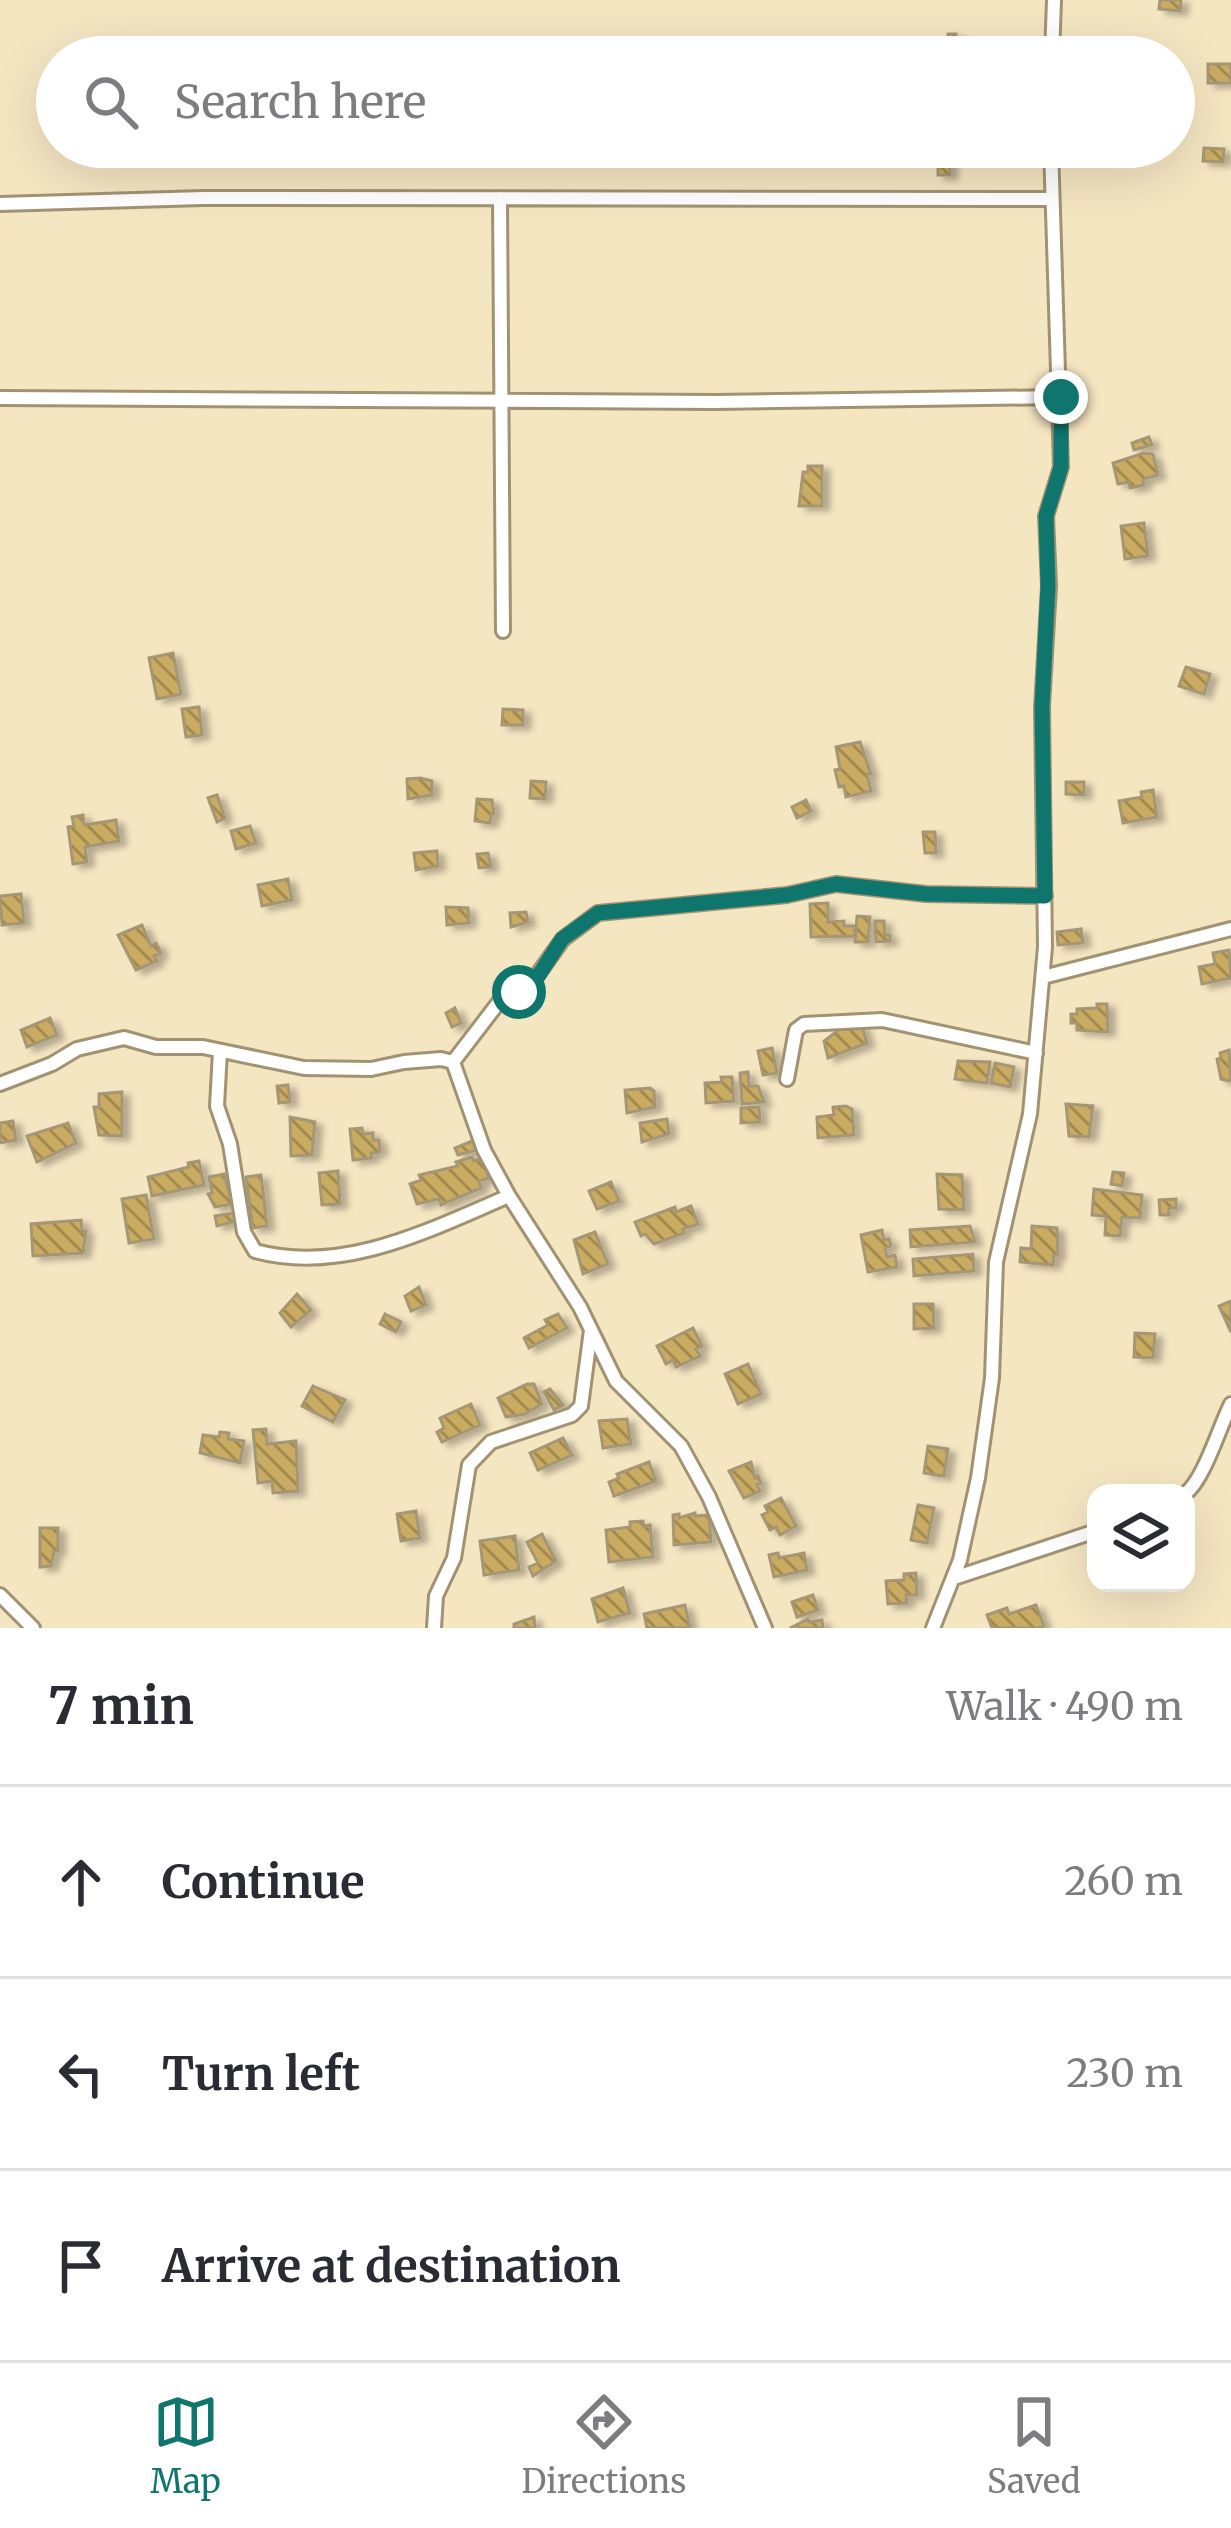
<!DOCTYPE html>
<html lang="en">
<head>
<meta charset="utf-8">
<style>
  body { margin:0; font-family:Merriweather,serif; background:#f7f7f7; color:#2b2b33 }
  .controls { position:absolute; right:36px; bottom:36px; display:grid; overflow:hidden; border-radius:24px; box-shadow:0 12px 48px #0002 }
  .controls button { width:108px; height:108px; display:grid; place-items:center; padding:0; border:0; border-bottom:3px solid #e1e1e2; background:#fff; color:#2b2b33; font:60px sans-serif }
  .stop { position:absolute; width:36px; height:36px; margin:-27px; border:9px solid #0f766e; border-radius:50%; background:#fff }
  .stop.end { background:#0f766e; border-color:#fff; box-shadow:0 3px 12px #0008 }
  .list { margin:0; padding:0; list-style:none }
  h2 { display:flex; justify-content:space-between; align-items:center; height:156px; margin:0; padding:0 48px; font-size:51px }
  h2 small { font-size:39px; font-weight:400; color:#7c7c81 }
  .list li { display:grid; grid-template-columns:78px 1fr auto; gap:36px; align-items:center; box-sizing:border-box; height:192px; padding:0 48px; border-top:3px solid #e1e1e2 }
  .list b { display:block; font-size:45px; white-space:nowrap }
  .list em { font-size:39px; font-style:normal; color:#7c7c81 }
  .icon { flex:none; width:66px; height:66px; fill:none; stroke:currentColor; stroke-width:2; stroke-linecap:round; stroke-linejoin:round }
  .map { position:relative; flex:none; width:1231px; height:1628px; overflow:hidden }
  .search { position:absolute; background:#fff; box-shadow:0 12px 48px #0002; left:36px; right:36px; top:36px; height:132px; display:flex; align-items:center; gap:30px; box-sizing:border-box; padding:0 42px; border-radius:66px; color:#7c7c81; font-size:45px }
  .sheet { height:732px; background:#fff }
  nav { display:flex; justify-content:space-around; align-items:center; box-sizing:border-box; height:168px; border-top:3px solid #e1e1e2; background:#fff; font-size:33px; color:#7c7c81 }
  nav a { display:grid; justify-items:center; gap:6px }
  nav .on { color:#0f766e }
  .map>svg:first-child { display:block }
  .building { fill:url(#building-back-hatch); stroke:#a59776; stroke-width:3; filter:url(#shadow) }
  .lines { fill:none; stroke-linecap:round; stroke-linejoin:round }
  .minor-casing { stroke:#a19372; stroke-width:18 }
  .minor { stroke:#fff; stroke-width:12 }
  .route { stroke:#0f766e; stroke-width:15 }
</style>
</head>
<body>
<div class="map">
<svg width="1231" height="1628" viewBox="0 0 1231 1628">
  <defs>
    <pattern id="building-back-hatch" width="6" height="6" patternUnits="userSpaceOnUse" patternTransform="scale(3)"><rect width="6" height="6" fill="#c9ab62"/><path d="M-1 5l2 2M0 0l6 6M5-1l2 2" fill="none" stroke="#a38a4f"/></pattern>
    <filter id="shadow"><feDropShadow dx="7" dy="4" stdDeviation="3" flood-color="#0004"/></filter>
  </defs>
  <rect width="100%" height="100%" fill="#f5e6c2"/>
  <path class="building" d="M 1160,0 L 1181,0 L 1180,11 L 1159,9 Z
    M 948,34 L 956,34 L 956,40 L 963,39 L 963,50 L 941,55 L 941,40 L 948,40 Z
    M 1208,64 L 1231,64 L 1231,83 L 1208,83 Z
    M 938,147 L 950,147 L 950,175 L 938,175 Z
    M 1204,148 L 1224,149 L 1223,162 L 1203,161 Z
    M 1149,437 L 1152,445 L 1134,450 L 1132,443 Z
    M 1144,453 L 1153,454 L 1158,475 L 1143,479 L 1144,485 L 1130,488 L 1129,482 L 1118,484 L 1113,463 Z
    M 808,466 L 822,466 L 822,506 L 799,506 L 803,472 L 808,472 Z
    M 1144,523 L 1148,556 L 1125,559 L 1121,526 Z
    M 173,653 L 181,694 L 157,699 L 149,658 Z
    M 1186,667 L 1210,674 L 1204,694 L 1179,686 Z
    M 199,707 L 202,735 L 186,737 L 182,709 Z
    M 503,709 L 523,710 L 523,725 L 502,725 Z
    M 860,742 L 871,774 L 867,774 L 871,791 L 846,797 L 844,786 L 839,787 L 835,770 L 840,769 L 836,747 Z
    M 420,778 L 432,781 L 432,795 L 408,799 L 407,779 Z
    M 531,781 L 546,782 L 545,799 L 530,798 Z
    M 1066,782 L 1084,782 L 1084,795 L 1066,794 Z
    M 1153,790 L 1157,817 L 1123,823 L 1119,801 L 1142,797 L 1141,792 Z
    M 217,795 L 225,818 L 217,822 L 208,798 Z
    M 477,799 L 492,800 L 494,814 L 491,814 L 490,823 L 475,821 Z
    M 806,800 L 811,811 L 797,818 L 792,807 Z
    M 83,815 L 84,825 L 116,820 L 119,841 L 85,847 L 87,862 L 73,864 L 68,827 L 74,826 L 72,817 Z
    M 250,826 L 256,843 L 236,849 L 231,831 Z
    M 923,832 L 935,832 L 936,853 L 925,853 Z
    M 437,851 L 438,866 L 416,870 L 414,853 Z
    M 488,853 L 491,867 L 479,868 L 477,854 Z
    M 288,879 L 292,900 L 262,906 L 258,885 Z
    M 21,894 L 24,923 L 2,925 L 0,896 Z
    M 828,903 L 828,922 L 844,921 L 844,926 L 854,926 L 855,936 L 811,937 L 810,904 Z
    M 446,907 L 468,908 L 469,923 L 447,925 Z
    M 526,912 L 528,922 L 511,927 L 510,913 Z
    M 857,916 L 870,917 L 868,942 L 855,942 Z
    M 875,921 L 884,921 L 885,935 L 890,935 L 890,941 L 876,942 Z
    M 142,925 L 151,946 L 156,943 L 161,953 L 154,956 L 157,961 L 136,970 L 118,935 Z
    M 1081,929 L 1083,943 L 1058,945 L 1057,932 Z
    M 1229,950 L 1231,978 L 1202,984 L 1199,967 L 1215,964 L 1213,953 Z
    M 1097,1004 L 1107,1004 L 1108,1032 L 1077,1030 L 1077,1023 L 1071,1023 L 1071,1014 L 1077,1014 L 1077,1009 L 1097,1008 Z
    M 455,1008 L 461,1023 L 452,1027 L 446,1013 Z
    M 50,1018 L 57,1035 L 27,1047 L 21,1030 Z
    M 845,1025 L 846,1029 L 862,1025 L 867,1043 L 828,1058 L 824,1041 L 836,1032 L 835,1027 Z
    M 772,1048 L 777,1073 L 763,1075 L 758,1051 Z
    M 1229,1050 L 1231,1080 L 1228,1081 L 1221,1079 L 1217,1059 L 1221,1058 L 1220,1053 Z
    M 958,1061 L 990,1062 L 987,1083 L 955,1079 Z
    M 995,1063 L 1014,1067 L 1010,1087 L 991,1083 Z
    M 748,1072 L 749,1086 L 758,1086 L 764,1102 L 742,1104 L 740,1073 Z
    M 721,1077 L 732,1077 L 734,1101 L 706,1103 L 705,1083 L 722,1082 Z
    M 288,1085 L 290,1102 L 279,1103 L 277,1086 Z
    M 650,1088 L 654,1091 L 655,1107 L 627,1113 L 625,1090 Z
    M 122,1092 L 122,1136 L 99,1135 L 94,1107 L 99,1107 L 99,1094 Z
    M 1066,1104 L 1093,1106 L 1089,1137 L 1069,1136 Z
    M 846,1106 L 852,1109 L 854,1135 L 818,1138 L 817,1117 L 834,1115 L 833,1107 Z
    M 759,1107 L 760,1122 L 741,1123 L 741,1108 Z
    M 290,1117 L 315,1122 L 312,1155 L 291,1156 Z
    M 667,1119 L 669,1134 L 642,1142 L 640,1123 Z
    M 13,1121 L 16,1140 L 0,1143 L 0,1123 Z
    M 68,1123 L 76,1143 L 37,1162 L 27,1136 Z
    M 362,1128 L 363,1134 L 373,1133 L 373,1140 L 379,1140 L 380,1152 L 371,1153 L 372,1158 L 353,1160 L 350,1129 Z
    M 477,1139 L 481,1149 L 458,1155 L 455,1148 Z
    M 472,1157 L 474,1161 L 482,1158 L 489,1178 L 479,1181 L 481,1188 L 441,1205 L 439,1199 L 417,1204 L 410,1184 L 421,1180 L 419,1175 L 458,1166 L 456,1162 Z
    M 199,1161 L 204,1185 L 152,1196 L 148,1177 L 189,1167 L 188,1163 Z
    M 338,1171 L 340,1204 L 322,1205 L 319,1173 Z
    M 1113,1172 L 1124,1173 L 1122,1186 L 1111,1184 Z
    M 224,1174 L 232,1204 L 215,1207 L 208,1194 L 212,1193 L 209,1177 Z
    M 937,1174 L 962,1175 L 964,1210 L 939,1209 Z
    M 261,1175 L 267,1226 L 253,1228 L 246,1177 Z
    M 611,1182 L 619,1201 L 597,1209 L 589,1191 Z
    M 1094,1189 L 1142,1195 L 1140,1218 L 1122,1217 L 1120,1236 L 1105,1235 L 1106,1216 L 1092,1215 Z
    M 146,1195 L 154,1239 L 129,1243 L 122,1199 Z
    M 1176,1199 L 1176,1208 L 1169,1208 L 1169,1215 L 1160,1215 L 1159,1200 Z
    M 691,1206 L 698,1224 L 683,1229 L 684,1233 L 654,1244 L 645,1234 L 641,1236 L 635,1222 L 675,1207 L 676,1212 Z
    M 234,1213 L 236,1221 L 217,1226 L 215,1216 Z
    M 81,1220 L 82,1231 L 86,1231 L 83,1253 L 33,1256 L 31,1224 Z
    M 970,1226 L 975,1242 L 911,1247 L 910,1230 Z
    M 1032,1226 L 1057,1228 L 1058,1255 L 1054,1255 L 1053,1265 L 1020,1262 L 1021,1248 L 1031,1249 Z
    M 882,1230 L 884,1240 L 889,1239 L 891,1246 L 885,1248 L 887,1257 L 895,1255 L 897,1267 L 868,1272 L 861,1235 Z
    M 595,1232 L 608,1264 L 583,1274 L 574,1240 Z
    M 973,1254 L 974,1271 L 914,1276 L 913,1259 Z
    M 419,1287 L 426,1305 L 411,1311 L 405,1296 Z
    M 297,1294 L 311,1310 L 291,1327 L 280,1313 Z
    M 1231,1301 L 1231,1332 L 1219,1306 Z
    M 914,1304 L 933,1304 L 934,1328 L 914,1329 Z
    M 385,1314 L 401,1322 L 396,1332 L 380,1324 Z
    M 558,1314 L 567,1328 L 529,1348 L 524,1338 L 548,1325 L 545,1320 Z
    M 693,1328 L 702,1346 L 696,1349 L 700,1356 L 676,1367 L 673,1360 L 666,1364 L 657,1346 Z
    M 1135,1333 L 1155,1334 L 1153,1358 L 1134,1357 Z
    M 748,1364 L 761,1394 L 738,1404 L 725,1374 Z
    M 527,1384 L 534,1384 L 542,1404 L 525,1414 L 506,1417 L 498,1398 Z
    M 313,1386 L 345,1400 L 333,1422 L 302,1406 Z
    M 550,1389 L 563,1405 L 554,1410 L 544,1392 Z
    M 471,1404 L 480,1425 L 442,1442 L 437,1432 L 444,1428 L 440,1418 Z
    M 627,1419 L 631,1444 L 603,1448 L 599,1421 Z
    M 266,1429 L 267,1444 L 296,1441 L 298,1491 L 273,1493 L 272,1481 L 258,1483 L 253,1430 Z
    M 220,1432 L 229,1433 L 228,1439 L 244,1441 L 240,1463 L 200,1453 L 203,1435 L 219,1437 Z
    M 563,1438 L 572,1455 L 538,1470 L 530,1453 Z
    M 928,1446 L 948,1449 L 944,1476 L 924,1473 Z
    M 649,1462 L 656,1481 L 614,1496 L 609,1482 L 619,1478 L 617,1474 Z
    M 751,1462 L 755,1478 L 758,1476 L 761,1483 L 757,1485 L 760,1491 L 744,1498 L 729,1471 Z
    M 781,1498 L 796,1526 L 780,1535 L 776,1527 L 770,1530 L 762,1515 L 768,1512 L 765,1506 Z
    M 918,1505 L 934,1508 L 927,1543 L 911,1540 Z
    M 416,1511 L 420,1538 L 401,1541 L 397,1514 Z
    M 695,1513 L 695,1516 L 709,1515 L 711,1542 L 674,1545 L 673,1515 L 679,1514 L 679,1518 Z
    M 643,1521 L 644,1526 L 650,1525 L 653,1557 L 609,1562 L 606,1530 L 630,1527 L 630,1522 Z
    M 40,1528 L 58,1528 L 58,1551 L 54,1551 L 51,1566 L 40,1567 Z
    M 542,1534 L 556,1561 L 533,1576 L 529,1567 L 538,1563 L 527,1542 Z
    M 515,1536 L 519,1570 L 484,1575 L 480,1541 Z
    M 778,1553 L 779,1558 L 804,1553 L 807,1570 L 774,1577 L 769,1555 Z
    M 916,1573 L 917,1595 L 906,1595 L 907,1603 L 888,1604 L 886,1581 L 904,1580 L 904,1574 Z
    M 623,1588 L 630,1613 L 598,1622 L 592,1599 Z
    M 813,1595 L 818,1610 L 797,1617 L 792,1602 Z
    M 685,1605 L 690,1628 L 647,1628 L 644,1614 Z
    M 1036,1605 L 1044,1626 L 1039,1628 L 992,1628 L 987,1615 L 1007,1608 L 1009,1614 Z
    M 534,1617 L 535,1628 L 514,1628 L 514,1624 Z
    M 808,1619 L 809,1622 L 822,1620 L 823,1628 L 790,1628 Z"/>
  <g class="lines">
    <g class="minor-casing">
      <path id="minor" d="M 1052,57 L 1054,0
        M 500,198 L 503,631
        M 0,204 L 203,198 L 1050,199
        M 0,398 L 715,402 L 1061,397
        M 1043,977 L 1231,929
        M 220,1051 L 217,1106 L 230,1144 L 244,1232 L 255,1251 C 343,1275 429,1230 509,1196
        M 453,1062 L 499,1002 L 533,981 L 563,939 L 598,913 L 787,895 L 836,884 L 926,894 L 1045,896
        M 453,1062 L 484,1150 L 509,1196 L 580,1307 L 616,1381 L 681,1446 L 709,1497 L 765,1628
        M 787,1079 L 796,1030 L 804,1024 L 882,1020 L 1036,1053
        M 0,1084 L 52,1064 L 77,1049 L 124,1038 L 156,1047 L 203,1047 L 304,1068 L 371,1069 L 404,1062 L 441,1059 L 453,1062
        M 1186,1493 C 1204,1479 1219,1428 1231,1404
        M 954,1578 L 1096,1531
        M 0,1595 L 33,1628
        M 434,1628 L 436,1596 L 454,1558 L 469,1465 L 491,1442 L 572,1415 L 581,1406 L 591,1330
        M 933,1628 L 960,1560 L 978,1478 L 992,1378 L 996,1262 L 1030,1114 L 1045,947 L 1042,707 L 1049,586 L 1046,516 L 1061,467 L 1051,147"/>
    </g>
    <use href="#minor" class="minor"/>
  </g>
  <g class="lines">
    <path class="route" d="M 519,992 L 539,975 L 562,939 L 598,913 L 787,895 L 836,884 L 926,894 L 1045,896 L 1042,707 L 1048,586 L 1046,516 L 1061,467 L 1061,397"/>
  </g>
</svg>
<div class="controls">
<button><svg class="icon" aria-label="layers" viewBox="0 0 24 24"><path d="M12 4l9 5-9 5-9-5zM3 14l9 5 9-5"/></svg></button>
</div>
<div class="stop" style="left:519px;top:992px"></div>
<div class="stop end" style="left:1061px;top:397px"></div>
<div class="search"><svg class="icon" aria-label="search" viewBox="0 0 24 24"><circle cx="10" cy="10" r="6"/><path d="M15 15l6 6"/></svg>Search here</div>
</div>
<section class="sheet">
<h2>7 min<small>Walk · 490 m</small></h2>
<ul class="list">
<li><svg class="icon" aria-label="ahead" viewBox="0 0 24 24"><path d="M12 20V5M6 11l6-6 6 6"/></svg><div><b>Continue</b></div><em>260 m</em></li>
<li><svg class="icon" aria-label="left" viewBox="0 0 24 24"><path d="M17 20v-9H6M10 6l-5 5 5 5"/></svg><div><b>Turn left</b></div><em>230 m</em></li>
<li><svg class="icon" aria-label="arrive" viewBox="0 0 24 24"><path d="M6 21V4h12l-3 4 3 4H6"/></svg><div><b>Arrive at destination</b></div></li>
</ul>
</section>
<nav>
<a class="on"><svg class="icon" aria-label="map" viewBox="0 0 24 24"><path d="M3 6l6-2 6 2 6-2v14l-6 2-6-2-6 2zM9 4v14M15 6v14"/></svg>Map</a>
<a><svg class="icon" aria-label="directions" viewBox="0 0 24 24"><path d="M12 3l9 9-9 9-9-9zM9 14v-3h6M13 9l2 2-2 2"/></svg>Directions</a>
<a><svg class="icon" aria-label="saved" viewBox="0 0 24 24"><path d="M7 4h10v16l-5-4-5 4z"/></svg>Saved</a>
</nav>
</body>
</html>
